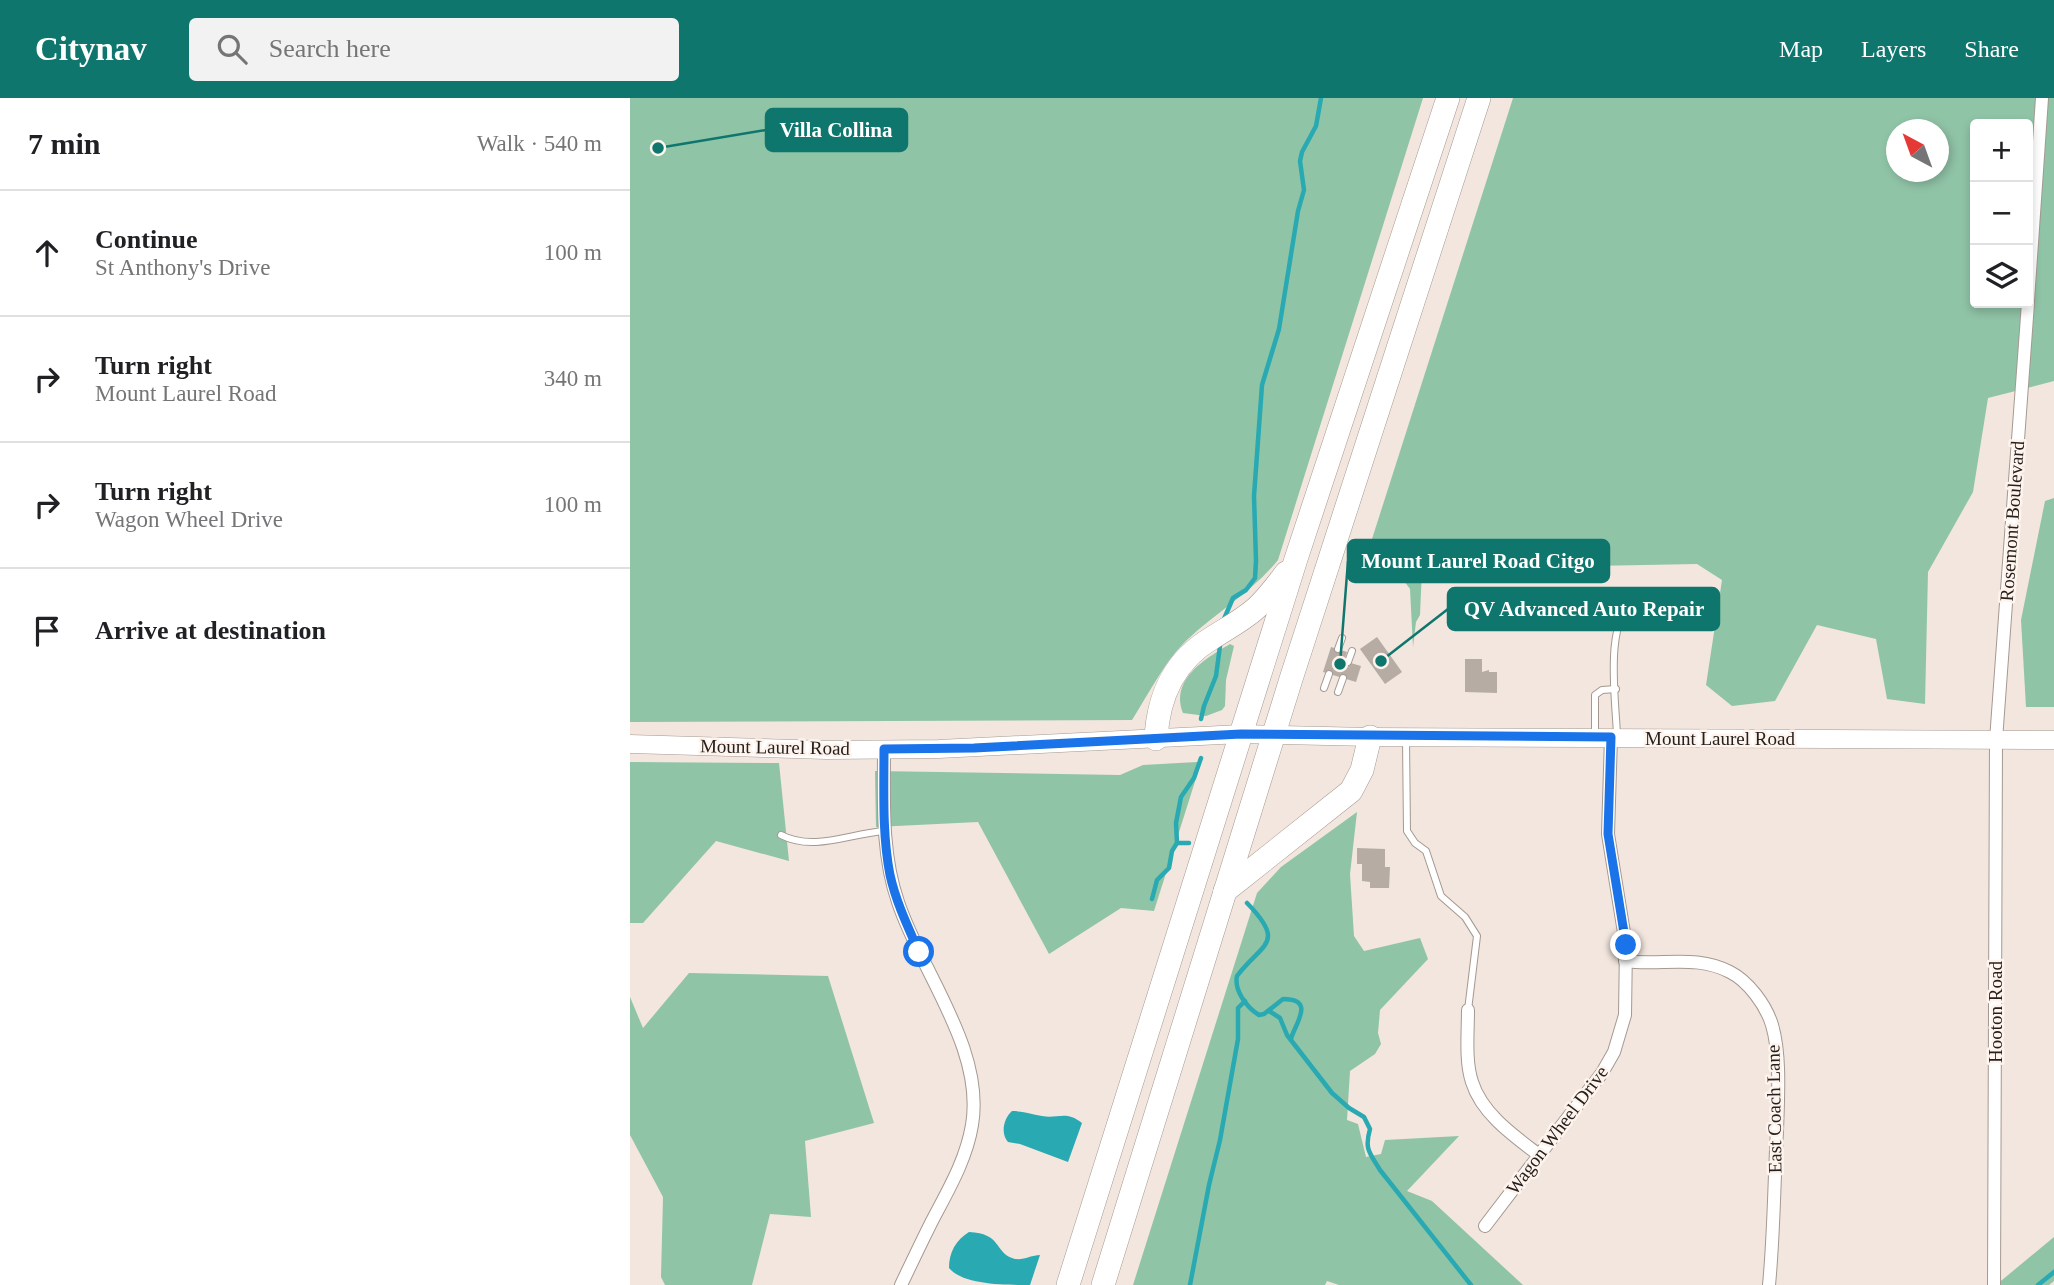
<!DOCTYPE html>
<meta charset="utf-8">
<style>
:root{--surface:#fff;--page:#f2f2f2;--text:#202124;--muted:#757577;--line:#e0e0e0;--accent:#0f766e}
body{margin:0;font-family:"Times New Roman",serif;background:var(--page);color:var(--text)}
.controls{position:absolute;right:21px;top:21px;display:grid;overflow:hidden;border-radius:7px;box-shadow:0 4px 10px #0003}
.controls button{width:63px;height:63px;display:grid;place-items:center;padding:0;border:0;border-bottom:2px solid var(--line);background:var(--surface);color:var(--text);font:35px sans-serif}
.compass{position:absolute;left:1256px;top:21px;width:63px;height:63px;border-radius:50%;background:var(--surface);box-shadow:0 4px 10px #0003;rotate:319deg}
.stop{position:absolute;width:21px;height:21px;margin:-16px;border:5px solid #1a73e8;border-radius:50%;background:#fff}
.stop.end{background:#1a73e8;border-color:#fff;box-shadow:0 2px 7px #0008}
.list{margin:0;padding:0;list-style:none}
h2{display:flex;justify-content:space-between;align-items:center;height:91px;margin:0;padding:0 28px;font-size:30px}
h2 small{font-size:23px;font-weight:400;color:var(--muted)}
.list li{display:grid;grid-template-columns:46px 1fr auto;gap:21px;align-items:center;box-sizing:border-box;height:126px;padding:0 28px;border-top:2px solid var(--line)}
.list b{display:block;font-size:26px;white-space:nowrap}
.list p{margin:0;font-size:23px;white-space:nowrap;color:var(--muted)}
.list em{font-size:23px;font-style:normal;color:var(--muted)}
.icon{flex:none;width:38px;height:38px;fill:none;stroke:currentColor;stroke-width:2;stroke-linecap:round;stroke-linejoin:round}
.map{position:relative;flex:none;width:1424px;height:1187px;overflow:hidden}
header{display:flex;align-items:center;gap:42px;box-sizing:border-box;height:98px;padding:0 35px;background:var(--accent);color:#fff}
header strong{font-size:33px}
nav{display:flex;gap:38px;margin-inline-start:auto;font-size:24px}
.search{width:490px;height:63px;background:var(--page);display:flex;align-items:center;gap:18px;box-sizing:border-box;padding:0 24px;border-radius:7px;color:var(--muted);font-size:26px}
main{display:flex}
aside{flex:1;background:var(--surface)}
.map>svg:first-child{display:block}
.green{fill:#90c4a7;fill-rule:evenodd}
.water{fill:#29a9b2}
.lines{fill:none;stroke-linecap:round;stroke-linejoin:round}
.stream{stroke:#29a9b2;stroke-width:4.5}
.building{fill:#b7aca4}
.lane-casing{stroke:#a49991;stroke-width:8}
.street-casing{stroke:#a49991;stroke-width:14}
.secondary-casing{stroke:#a49991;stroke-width:19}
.highway-casing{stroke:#a49991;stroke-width:24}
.lane{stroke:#fff;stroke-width:6}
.street{stroke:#fff;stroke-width:12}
.secondary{stroke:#fff;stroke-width:18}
.highway{stroke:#fff;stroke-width:23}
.route{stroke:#1a73e8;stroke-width:9}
.labels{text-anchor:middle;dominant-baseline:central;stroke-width:5;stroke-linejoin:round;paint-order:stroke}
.street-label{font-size:19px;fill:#25201d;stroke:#fef4ed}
.leader{fill:none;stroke:#0f766e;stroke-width:2.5}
.callout-dot{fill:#0f766e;stroke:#fef4ed;stroke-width:2.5}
.callout{fill:#0f766e;stroke:#0f766e;stroke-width:2.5}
.callout-label{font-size:21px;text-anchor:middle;font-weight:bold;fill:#fff}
</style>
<header>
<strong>Citynav</strong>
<div class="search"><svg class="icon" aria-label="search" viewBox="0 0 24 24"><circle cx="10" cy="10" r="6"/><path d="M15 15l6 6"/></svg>Search here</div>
<nav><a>Map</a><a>Layers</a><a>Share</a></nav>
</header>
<main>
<aside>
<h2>7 min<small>Walk · 540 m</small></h2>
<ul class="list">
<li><svg class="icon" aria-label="ahead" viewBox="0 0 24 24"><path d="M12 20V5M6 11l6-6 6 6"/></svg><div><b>Continue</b><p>St Anthony's Drive</p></div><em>100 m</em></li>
<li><svg class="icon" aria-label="right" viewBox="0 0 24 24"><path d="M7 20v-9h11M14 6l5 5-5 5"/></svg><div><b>Turn right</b><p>Mount Laurel Road</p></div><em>340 m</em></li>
<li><svg class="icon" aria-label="right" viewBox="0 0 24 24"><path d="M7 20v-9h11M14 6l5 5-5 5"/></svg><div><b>Turn right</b><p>Wagon Wheel Drive</p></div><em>100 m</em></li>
<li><svg class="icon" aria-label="arrive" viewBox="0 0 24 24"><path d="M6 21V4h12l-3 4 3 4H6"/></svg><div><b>Arrive at destination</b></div></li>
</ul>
</aside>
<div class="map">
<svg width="1424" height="1187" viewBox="0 0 1424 1187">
<rect width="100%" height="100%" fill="#f2e6de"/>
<g class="green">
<path d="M 0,0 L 793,0 L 648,462 C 623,493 587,514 558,541 C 536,561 518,597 502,622 L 0,624 Z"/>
<path d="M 883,0 L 1424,0 L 1424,283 L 1358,300 L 1343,394 L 1298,474 L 1295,606 L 1257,601 L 1246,541 L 1187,527 L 1145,603 L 1102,608 L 1076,587 L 1092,482 L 1067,466 L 792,471 L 790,517 L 786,524 L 783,549 L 780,491 L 769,476 L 734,466 ZM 1345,26 L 1398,26 L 1398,205 L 1345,205 ZM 1266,32 L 1308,32 L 1308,74 L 1266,74 Z"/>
<polygon points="1424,400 1424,609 1396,609 1391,522 1415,403"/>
<path d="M 600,546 L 604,548 L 596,582 L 595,608 L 592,612 L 576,618 L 553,615 C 540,581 575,561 600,546 Z"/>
<polygon points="0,664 149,665 159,763 86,743 13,825 0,825"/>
<polygon points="567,664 568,674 524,813 491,810 419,856 348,724 246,729 245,673 490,677 513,667"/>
<polygon points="727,714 720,776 724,838 734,853 790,840 798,861 750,912 748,935 751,946 745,956 720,973 717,1022 728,1026 736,1059 751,1056 755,1042 829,1038 777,1093 802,1103 893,1187 709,1187 697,1183 695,1187 503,1187 627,795 651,769"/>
<polygon points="59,875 198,878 244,1025 175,1043 181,1119 140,1116 122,1187 35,1187 31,1179 33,1099 0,1037 0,899 13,930"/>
<polygon points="1424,1139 1424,1183 1419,1187 1366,1187"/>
</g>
<g class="water">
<path d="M 382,1013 C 393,1013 401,1016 412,1018 C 428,1021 436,1012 452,1025 L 438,1064 L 390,1046 L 378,1044 C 370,1035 374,1020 382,1013 Z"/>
<path d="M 339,1134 C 371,1135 365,1154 382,1160 C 391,1164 401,1157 410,1157 L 400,1187 C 375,1187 333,1187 319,1170 C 319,1154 326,1142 339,1134 Z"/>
</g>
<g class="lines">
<g class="stream">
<polyline points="594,521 603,500 616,492 625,480 626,463 624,398 632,287 649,231 668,113 674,92 670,63 672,54 686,28 691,0"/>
<polyline points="571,621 574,608 586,578 590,548"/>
<polyline points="547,745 559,745"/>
<polyline points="522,801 527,782 539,770 542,753 547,745 546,725 551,699 564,680 571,660"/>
<path d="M 617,805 C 657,846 632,845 607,878 C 604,892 616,909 629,917 L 634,916 L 653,901 C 687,901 664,927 661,941"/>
<path d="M 639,913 L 650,920 L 657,937 L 702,995 L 719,1010 L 734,1019 L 740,1031 C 734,1052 740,1055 750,1072 L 841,1187"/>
<polyline points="560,1187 579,1087 590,1042 608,941 608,910 615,903"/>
<polyline points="1408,1187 1424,1174"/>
</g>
</g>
<g class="building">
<polygon points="747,539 772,574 755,586 730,551"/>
<polygon points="701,549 717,554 714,563 731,568 726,584 693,574"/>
<polygon points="835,561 852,561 852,574 859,572 859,574 867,574 867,595 835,594"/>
<polygon points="727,750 755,751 755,769 760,769 759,790 740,790 740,784 732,783 732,766 727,766"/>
</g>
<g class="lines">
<g class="lane-casing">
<g id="lane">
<polyline points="708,551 712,540"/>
<polyline points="718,564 722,553"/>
<polyline points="694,590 699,576"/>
<polyline points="708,594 713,580"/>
<path d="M 987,638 C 986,603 973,521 1006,500"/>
<polyline points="965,639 965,597 972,592 986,591"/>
<polyline points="776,641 777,733 785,745 796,753 811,798 835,819 847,838 838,912"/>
<path d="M 151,737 C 184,754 221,735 255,733"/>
</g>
</g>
<g class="street-casing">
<g id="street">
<polyline points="1398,202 1412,0"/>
<path d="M 254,651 C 254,702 251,755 268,804 C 291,874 355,951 342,1027 C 336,1063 317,1094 301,1125 C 291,1145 281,1166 271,1187"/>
<path d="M 995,863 C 1031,868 1066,856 1100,874 C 1118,883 1136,907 1142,927 C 1151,957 1148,1001 1147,1033 C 1144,1085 1144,1135 1139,1187"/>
<path d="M 838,912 C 838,935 835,963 842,984 C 852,1016 884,1038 909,1057"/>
<polyline points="855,1128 972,975 984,954 995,917 996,847 978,736 981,639"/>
<polyline points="1364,1187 1366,642 1398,205"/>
</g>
</g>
<g class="secondary-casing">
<polyline id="secondary" points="0,646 197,652 309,651 611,636 740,639 1424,642"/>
</g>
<g class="highway-casing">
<g id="highway">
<path d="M 526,641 C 528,598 545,562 582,540 C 596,531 611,523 624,512 C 636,502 646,488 656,475"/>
<polyline points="595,793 721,693 732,672 740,639"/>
<polyline points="438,1187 666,461 818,0"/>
<polyline points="473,1187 661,581 849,0"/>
</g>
</g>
<use href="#lane" class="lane"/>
<use href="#street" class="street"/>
<use href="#secondary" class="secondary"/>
<use href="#highway" class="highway"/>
</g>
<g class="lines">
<path class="route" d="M 289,854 C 278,829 266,804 260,777 C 252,736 254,693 254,651 L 344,650 L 611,636 L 981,639 L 978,736 L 996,847"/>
</g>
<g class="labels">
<g class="street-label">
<text transform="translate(1382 423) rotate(-86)">Rosemont Boulevard</text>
<text x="1090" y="640">Mount Laurel Road</text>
<text transform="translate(145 649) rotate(1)">Mount Laurel Road</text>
<text transform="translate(1365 914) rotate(-90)">Hooton Road</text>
<text transform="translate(1144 1011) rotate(-91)">East Coach Lane</text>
<text transform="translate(927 1032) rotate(-53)">Wagon Wheel Drive</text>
</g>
</g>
<path class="leader" d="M28 50L136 32M710 566L718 463M751 563L818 511"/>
<g class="callout-dot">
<circle cx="28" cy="50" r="7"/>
<circle cx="710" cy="566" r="7"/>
<circle cx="751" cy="563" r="7"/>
</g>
<g class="callout">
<rect x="136" y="11" width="141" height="42" rx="7"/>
<rect x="718" y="442" width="261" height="42" rx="7"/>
<rect x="818" y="490" width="271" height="42" rx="7"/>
</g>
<g class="callout-label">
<text x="206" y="39">Villa Collina</text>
<text x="848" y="470">Mount Laurel Road Citgo</text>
<text x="954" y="518">QV Advanced Auto Repair</text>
</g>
</svg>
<div class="controls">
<button>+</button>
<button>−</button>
<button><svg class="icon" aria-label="layers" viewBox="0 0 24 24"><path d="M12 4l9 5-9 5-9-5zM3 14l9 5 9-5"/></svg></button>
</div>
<svg class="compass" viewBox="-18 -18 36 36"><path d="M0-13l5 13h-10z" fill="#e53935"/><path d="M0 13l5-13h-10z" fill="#757577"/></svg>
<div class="stop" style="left:289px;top:854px"></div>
<div class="stop end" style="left:996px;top:847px"></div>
</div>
</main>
